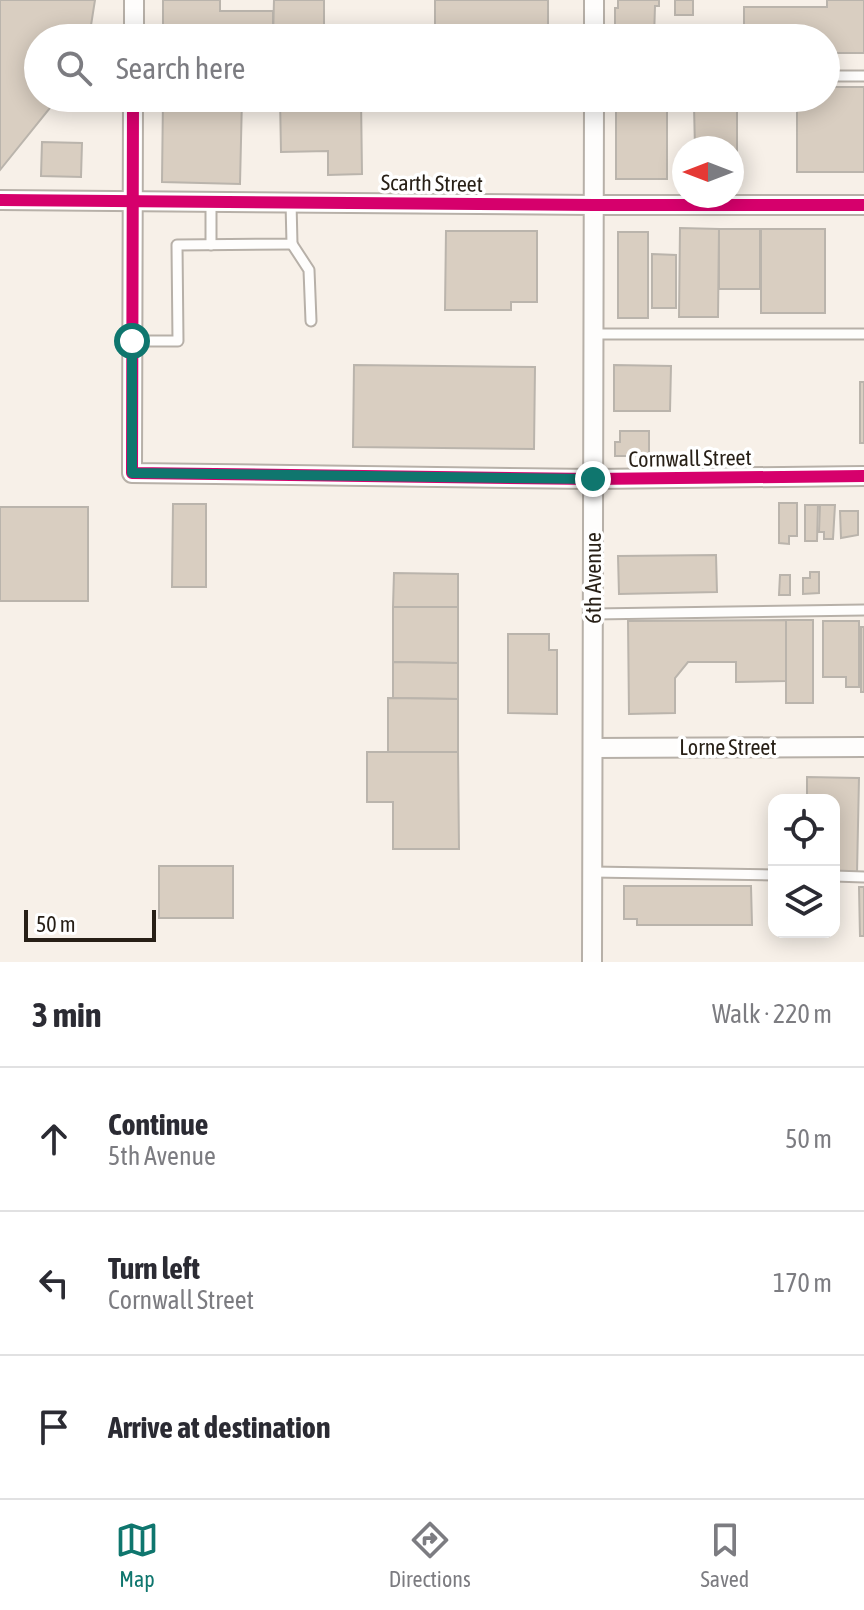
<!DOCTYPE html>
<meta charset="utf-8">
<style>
:root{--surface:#fff;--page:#f2f2f3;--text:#2b2b33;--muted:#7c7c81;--line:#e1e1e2;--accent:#0f766e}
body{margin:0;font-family:"Asap Condensed",sans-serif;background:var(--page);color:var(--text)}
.controls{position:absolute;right:24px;bottom:24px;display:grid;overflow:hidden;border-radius:16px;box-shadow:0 4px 20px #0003}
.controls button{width:72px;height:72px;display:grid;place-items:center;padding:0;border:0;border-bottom:2px solid var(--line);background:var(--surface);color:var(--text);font:40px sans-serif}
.compass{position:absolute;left:672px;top:136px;width:72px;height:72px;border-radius:50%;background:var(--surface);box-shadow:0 4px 20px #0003;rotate:270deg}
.scale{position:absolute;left:24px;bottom:20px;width:132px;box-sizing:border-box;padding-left:8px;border:4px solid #271f16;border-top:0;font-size:22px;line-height:28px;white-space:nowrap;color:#271f16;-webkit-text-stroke:6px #fff;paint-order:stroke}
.stop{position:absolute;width:24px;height:24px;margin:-18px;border:6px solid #0f766e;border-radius:50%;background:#fff}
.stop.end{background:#0f766e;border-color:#fff;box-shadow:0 2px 8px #0008}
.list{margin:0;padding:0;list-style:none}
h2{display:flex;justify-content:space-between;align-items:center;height:104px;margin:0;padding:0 32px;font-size:34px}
h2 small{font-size:26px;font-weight:400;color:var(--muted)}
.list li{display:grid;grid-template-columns:52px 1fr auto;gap:24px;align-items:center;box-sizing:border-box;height:144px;padding:0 32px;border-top:2px solid var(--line)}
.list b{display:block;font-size:30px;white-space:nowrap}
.list p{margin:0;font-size:26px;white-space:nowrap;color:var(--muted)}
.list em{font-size:26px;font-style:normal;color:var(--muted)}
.icon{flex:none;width:44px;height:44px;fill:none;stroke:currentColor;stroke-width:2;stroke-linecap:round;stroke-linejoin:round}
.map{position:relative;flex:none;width:864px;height:962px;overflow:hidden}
.search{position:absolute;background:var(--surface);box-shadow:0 4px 20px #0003;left:24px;right:24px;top:24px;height:88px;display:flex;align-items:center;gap:20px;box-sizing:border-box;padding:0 28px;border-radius:44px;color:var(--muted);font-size:30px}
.sheet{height:536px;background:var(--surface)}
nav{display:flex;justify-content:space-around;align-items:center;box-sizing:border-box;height:112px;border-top:2px solid var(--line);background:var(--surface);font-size:22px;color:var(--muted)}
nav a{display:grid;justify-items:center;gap:4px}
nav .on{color:var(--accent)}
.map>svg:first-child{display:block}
.building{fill:#d9cec1;stroke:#bab4ac;stroke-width:2}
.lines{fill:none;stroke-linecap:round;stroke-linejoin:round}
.lane-casing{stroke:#b7b0a8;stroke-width:13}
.street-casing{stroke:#b7b0a8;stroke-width:22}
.lane{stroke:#fefdfc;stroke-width:9}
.street{stroke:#fefdfc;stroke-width:18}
.cycleway-casing{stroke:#fff;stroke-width:17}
.cycleway{stroke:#d6006c;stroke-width:12}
.route{stroke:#0f766e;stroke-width:10}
.labels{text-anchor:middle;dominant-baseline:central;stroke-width:7;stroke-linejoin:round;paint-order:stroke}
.street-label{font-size:22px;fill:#271f16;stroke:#fff}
</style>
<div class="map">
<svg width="864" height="962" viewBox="0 0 864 962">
<rect width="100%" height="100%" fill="#f7f0e8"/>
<g class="building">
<polygon points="0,0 95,0 89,38 38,38 38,98 58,98 0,170"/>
<polygon points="163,0 220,0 220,11 273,11 273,38 163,38"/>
<polygon points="274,0 324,0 324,38 273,38"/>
<rect x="435" y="0" width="113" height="38"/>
<polygon points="618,0 659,0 659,6 655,6 654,38 615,38 615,8 618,8"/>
<rect x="675" y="0" width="18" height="15"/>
<polygon points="827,0 864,0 864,53 826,53 826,38 744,38 744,7 827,7"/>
<polygon points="716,30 737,30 737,38 715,38"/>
<polygon points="826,87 864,87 864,172 797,172 797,98 826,98"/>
<polygon points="163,98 242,98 240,184 162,182"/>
<polygon points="280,98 361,98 362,174 328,175 328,151 281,152"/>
<polygon points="616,98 737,98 737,176 732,176 732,148 695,148 694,106 667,105 667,179 616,179"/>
<polygon points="42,142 82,143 81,177 41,176"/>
<polygon points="680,228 719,229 718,317 679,317"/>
<rect x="719" y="229" width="41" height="60"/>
<rect x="761" y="229" width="64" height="84"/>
<polygon points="446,231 537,231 537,302 511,302 511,310 445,310"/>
<rect x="618" y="232" width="30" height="86"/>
<polygon points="652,254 676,255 676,308 652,308"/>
<polygon points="354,365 535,367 534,449 353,447"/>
<polygon points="614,365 671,366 670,411 614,411"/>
<rect x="860" y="382" width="4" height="61"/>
<polygon points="620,431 649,431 649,456 615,456 615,442 620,442"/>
<polygon points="779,503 797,503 797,536 789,536 789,544 779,543"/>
<polygon points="173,504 206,504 206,587 172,587"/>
<polygon points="805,505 818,505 817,541 805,541"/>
<polygon points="820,505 835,505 833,539 824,539 824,532 819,532"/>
<rect x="0" y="507" width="88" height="94"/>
<polygon points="840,511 858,511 858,535 841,538"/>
<polygon points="716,555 717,592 619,594 618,556"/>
<polygon points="810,572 819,572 819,593 803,594 803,578 810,578"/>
<polygon points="394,573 458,574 458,607 393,607"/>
<polygon points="780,575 790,575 790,595 779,595"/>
<polygon points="393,607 458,607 458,663 393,662"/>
<rect x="786" y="620" width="27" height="83"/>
<polygon points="786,620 786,681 736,682 736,662 688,662 675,678 675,713 629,714 628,621"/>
<polygon points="823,621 859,621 859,687 846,687 846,677 823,677"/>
<rect x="861" y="627" width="3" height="65"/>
<polygon points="508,634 549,634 549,650 557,650 557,714 508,713"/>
<polygon points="393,662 458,663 458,699 393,698"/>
<polygon points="388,698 458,699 458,752 388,752"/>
<polygon points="367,752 458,752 459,849 393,849 393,802 367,802"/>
<polygon points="807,777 859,778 857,873 834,873 834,800 807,800"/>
<rect x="159" y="866" width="74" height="52"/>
<polygon points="624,886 751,886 752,925 637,925 637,919 624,919"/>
<polygon points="859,887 864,887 864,936 860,936"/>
</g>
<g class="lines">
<g class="lane-casing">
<g id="lane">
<polyline points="826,76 864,76"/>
<polyline points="211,201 211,245"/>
<polyline points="292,244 309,270 311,321"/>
<polyline points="594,334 864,334"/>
<polyline points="132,341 178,341 177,245 292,244 291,202"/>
<polyline points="593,614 864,610"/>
<polyline points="592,872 774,875"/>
<polyline points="834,876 864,877"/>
</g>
</g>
<g class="street-casing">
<g id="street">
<polyline points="134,38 134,0"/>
<polyline points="594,38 594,0"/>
<polyline points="133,98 132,473 593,479 864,476"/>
<polyline points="0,200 594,205 864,205"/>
<polyline points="593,748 864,747"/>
<polyline points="592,962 594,98"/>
</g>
</g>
<use href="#lane" class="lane"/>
<use href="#street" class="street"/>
<g class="cycleway-casing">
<g id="cycleway">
<polyline points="133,98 132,473 593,479 864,476"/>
<polyline points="0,200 594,205 864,205"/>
</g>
</g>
<use href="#cycleway" class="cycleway"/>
</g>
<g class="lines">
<polyline class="route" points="132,341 132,473 593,479"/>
</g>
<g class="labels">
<g class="street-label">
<text transform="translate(432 183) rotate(1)">Scarth Street</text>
<text transform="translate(690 458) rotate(-1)">Cornwall Street</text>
<text transform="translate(593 578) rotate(-90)">6th Avenue</text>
<text x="728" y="747">Lorne Street</text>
</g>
</g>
</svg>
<div class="controls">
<button><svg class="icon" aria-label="locate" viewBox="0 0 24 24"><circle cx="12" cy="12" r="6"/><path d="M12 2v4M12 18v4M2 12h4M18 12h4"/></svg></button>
<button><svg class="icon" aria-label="layers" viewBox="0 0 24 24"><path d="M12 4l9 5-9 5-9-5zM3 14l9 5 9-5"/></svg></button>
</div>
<svg class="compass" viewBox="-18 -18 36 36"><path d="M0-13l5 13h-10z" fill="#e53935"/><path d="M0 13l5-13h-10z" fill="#7c7c81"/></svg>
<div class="scale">50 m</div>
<div class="stop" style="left:132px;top:341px"></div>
<div class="stop end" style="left:593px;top:479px"></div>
<div class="search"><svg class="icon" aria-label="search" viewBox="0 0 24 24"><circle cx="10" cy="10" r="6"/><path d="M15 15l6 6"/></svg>Search here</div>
</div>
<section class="sheet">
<h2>3 min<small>Walk · 220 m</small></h2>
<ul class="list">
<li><svg class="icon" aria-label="ahead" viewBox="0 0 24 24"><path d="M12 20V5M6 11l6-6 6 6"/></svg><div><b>Continue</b><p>5th Avenue</p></div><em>50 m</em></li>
<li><svg class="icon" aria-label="left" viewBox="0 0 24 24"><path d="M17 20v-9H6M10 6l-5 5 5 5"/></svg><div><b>Turn left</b><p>Cornwall Street</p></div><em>170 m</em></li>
<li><svg class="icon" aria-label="arrive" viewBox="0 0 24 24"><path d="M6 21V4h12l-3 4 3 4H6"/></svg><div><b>Arrive at destination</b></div></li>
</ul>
</section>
<nav>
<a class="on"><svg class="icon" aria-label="map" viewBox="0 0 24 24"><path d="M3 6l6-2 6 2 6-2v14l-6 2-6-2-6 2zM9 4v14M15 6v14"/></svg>Map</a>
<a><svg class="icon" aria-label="directions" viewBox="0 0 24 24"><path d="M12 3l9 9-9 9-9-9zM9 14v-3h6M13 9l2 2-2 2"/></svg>Directions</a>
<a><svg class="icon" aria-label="saved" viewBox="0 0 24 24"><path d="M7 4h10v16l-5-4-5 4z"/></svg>Saved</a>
</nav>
